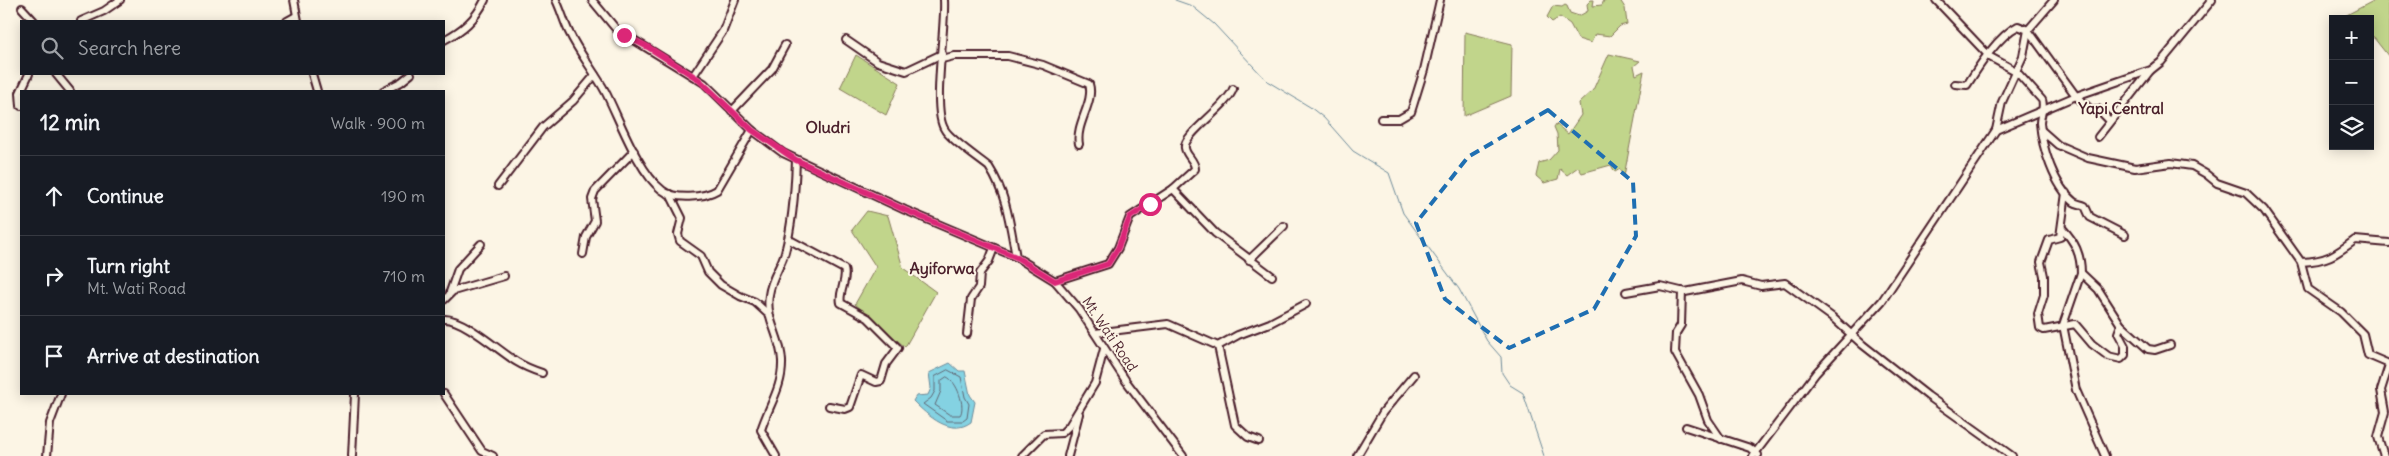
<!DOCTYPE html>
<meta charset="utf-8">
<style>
:root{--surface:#171b24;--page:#242831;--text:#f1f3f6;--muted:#9ea1a6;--line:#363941}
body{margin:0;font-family:Delius,sans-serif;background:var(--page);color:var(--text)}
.controls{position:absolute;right:15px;top:15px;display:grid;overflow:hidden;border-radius:0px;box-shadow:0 2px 12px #0003}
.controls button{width:45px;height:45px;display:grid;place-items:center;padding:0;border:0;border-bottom:1px solid var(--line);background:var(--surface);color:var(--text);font:25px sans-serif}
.stop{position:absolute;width:15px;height:15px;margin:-11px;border:4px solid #db2777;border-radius:50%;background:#fff}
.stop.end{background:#db2777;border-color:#fff;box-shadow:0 1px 5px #0008}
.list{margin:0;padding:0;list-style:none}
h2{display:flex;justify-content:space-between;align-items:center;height:65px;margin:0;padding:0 20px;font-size:21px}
h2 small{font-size:16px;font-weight:400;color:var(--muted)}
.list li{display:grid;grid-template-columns:32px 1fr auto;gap:15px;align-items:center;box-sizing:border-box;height:80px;padding:0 20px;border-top:1px solid var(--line)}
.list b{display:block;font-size:19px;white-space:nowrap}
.list p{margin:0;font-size:16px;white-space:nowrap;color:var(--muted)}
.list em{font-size:16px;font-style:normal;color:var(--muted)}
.icon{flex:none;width:28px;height:28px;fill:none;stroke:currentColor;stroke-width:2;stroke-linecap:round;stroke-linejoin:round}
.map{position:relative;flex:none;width:2389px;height:456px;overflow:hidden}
.search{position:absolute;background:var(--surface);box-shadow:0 2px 12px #0003;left:20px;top:20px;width:425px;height:55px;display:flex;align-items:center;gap:12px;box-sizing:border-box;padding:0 18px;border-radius:0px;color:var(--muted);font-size:19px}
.panel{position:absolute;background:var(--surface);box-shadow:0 2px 12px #0003;left:20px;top:90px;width:425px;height:305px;border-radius:0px}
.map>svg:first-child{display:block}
.green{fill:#c1d58b;stroke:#867a5b}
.water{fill:#84d2e2;stroke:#6d8a99}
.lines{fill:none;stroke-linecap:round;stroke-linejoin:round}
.shore{stroke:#616774;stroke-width:1}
.stream{stroke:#6d8a99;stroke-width:1}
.minor-casing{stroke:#4a1f2b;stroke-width:10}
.minor{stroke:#fcf5e5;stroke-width:6}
.route{stroke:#db2777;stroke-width:6}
.marked{fill:none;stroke:#1f6fb2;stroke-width:4;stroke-dasharray:10 6;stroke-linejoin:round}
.labels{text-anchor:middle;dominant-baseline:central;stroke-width:4;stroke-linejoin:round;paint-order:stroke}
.street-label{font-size:14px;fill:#4a1f2b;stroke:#fcf5e5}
.quarter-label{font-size:16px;font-weight:bold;fill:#4a1f2b;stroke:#fcf5e5}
</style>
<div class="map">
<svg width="2389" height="456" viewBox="0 0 2389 456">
<rect width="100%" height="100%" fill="#fcf5e5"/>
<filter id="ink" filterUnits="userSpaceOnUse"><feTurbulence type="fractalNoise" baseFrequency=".02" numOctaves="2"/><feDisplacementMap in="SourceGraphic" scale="10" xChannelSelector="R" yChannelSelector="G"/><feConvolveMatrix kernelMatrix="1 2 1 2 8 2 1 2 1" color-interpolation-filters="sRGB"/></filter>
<g filter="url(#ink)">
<g class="green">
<polygon points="1591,0 1594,0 1593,6 1602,5 1604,0 1620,0 1625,8 1627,24 1620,26 1610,36 1595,34 1591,43 1578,39 1570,24 1560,17 1552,22 1547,17 1553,6 1562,7 1565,5 1567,6 1570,13 1579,16 1588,11 1587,4"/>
<polygon points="2375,0 2389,0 2389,57 2374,38 2370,37 2370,19 2339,19"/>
<polygon points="1465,32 1512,44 1511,96 1464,116"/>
<polygon points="1609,54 1640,61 1634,66 1636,75 1644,71 1624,176 1620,169 1615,172 1611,165 1582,173 1578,167 1567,175 1560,169 1558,179 1544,183 1536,176 1539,163 1549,160 1558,150 1557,134 1554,127 1556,124 1568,134 1581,115 1579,103 1593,90"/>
<polygon points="856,55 900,83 886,115 840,88"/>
<polygon points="867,211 888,216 903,268 936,292 905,347 855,304 876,267 852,230"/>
</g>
<path class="water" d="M 950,363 L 959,371 L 965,371 L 970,395 L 975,402 L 971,422 C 951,437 928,416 913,401 L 916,396 L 928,395 L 931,388 L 929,373 Z"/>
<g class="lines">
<g class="shore">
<polygon points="948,370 961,377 965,397 969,404 967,418 963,421 947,421 923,404 931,398 935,391 935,377"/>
<path d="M 947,377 C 957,381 966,407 960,415 L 950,415 L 935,405 L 941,391 L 941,381 Z"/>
</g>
<polyline class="stream" points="1175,0 1192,6 1214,24 1267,81 1310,107 1324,118 1353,151 1389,173 1403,213 1459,289 1487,341 1501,357 1502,373 1510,385 1523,393 1544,456"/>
<g class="minor-casing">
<g id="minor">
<polyline points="294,0 298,21"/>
<path d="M 556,0 C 561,10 564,22 569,32 C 579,53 594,71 605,91 C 619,118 638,172 662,190 C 674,200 704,198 717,190 L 752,130"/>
<polyline points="592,0 616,29 704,83 752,130 783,153 905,210 1016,257 1055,281 1079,309 1126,381 1183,456"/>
<path d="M 944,0 C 946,29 931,110 945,130 C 950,139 979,159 989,167 C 1007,195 1010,225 1016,257"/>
<path d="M 1936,0 L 1990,57 L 2016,71 L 2042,100 C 2045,107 2040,115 2040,123 C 2042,147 2054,186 2074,202 C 2077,204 2081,204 2085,206 L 2090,217 L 2125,235"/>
<polyline points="2054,0 2028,30 2076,96 2091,110 2098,109 2110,121"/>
<polyline points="22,8 34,21"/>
<polyline points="81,21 104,11 120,0"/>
<polyline points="287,21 296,16"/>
<path d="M 444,40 C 463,30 475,20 485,0"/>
<polyline points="846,40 878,62 906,71 942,54"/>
<path d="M 942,59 L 954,56 L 1008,56 L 1043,65 L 1089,84 C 1095,102 1075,124 1079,144"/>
<polyline points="56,74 70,91"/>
<polyline points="312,74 317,91"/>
<polyline points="693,76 723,31 735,0"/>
<path d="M 1955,84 L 1967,85 C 1979,66 1998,36 2018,26 L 2028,30 L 2023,56 L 2002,102 L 1996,130"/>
<polyline points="383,91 401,82 411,74"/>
<polyline points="21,106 20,93 29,74"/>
<polyline points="732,111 772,69 785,45"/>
<polyline points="1381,119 1399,119 1411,112 1424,70 1440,0"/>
<polyline points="2041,130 2058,145 2088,158 2135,168 2171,163 2192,166 2206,174 2217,183 2246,193 2264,210 2301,262 2308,289 2341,312 2363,334 2368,355 2389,364"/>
<polyline points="2098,137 2150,71"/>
<polyline points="498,186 543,127 573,101 595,75"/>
<polyline points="1173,189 1215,233 1272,276"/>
<polyline points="2066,193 2060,237 2049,240 2041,262 2044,276 2044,295 2038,314 2040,328 2044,330 2075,324 2092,344 2108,356 2121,359 2125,355 2125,346 2118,333 2121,325"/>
<polyline points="670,194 682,218 678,234 680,241 701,256 708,272 721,285 740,296 755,302 767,313"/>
<path d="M 2062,228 C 2075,242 2081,254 2081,273 L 2063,325 L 2076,390 L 2105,456"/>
<path d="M 788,239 L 844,269 C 848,280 838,292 841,303 L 868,318 L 898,348 L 886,364 L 881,381 L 876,382 L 861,375 L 850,407 L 845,409 L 829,406"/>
<polyline points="583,254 586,237 595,221 592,199 595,191 634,151"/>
<polyline points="1249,260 1284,226"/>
<path d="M 2301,262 C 2327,261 2335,255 2355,240 L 2389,243"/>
<polyline points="2081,273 2098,289 2121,325 2148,349 2155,350 2170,345"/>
<path d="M 1055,281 L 1108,264 L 1118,248 L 1130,217 L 1173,189 L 1195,169 C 1195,160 1186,156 1185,148 C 1182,135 1227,107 1233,89"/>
<polyline points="1682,291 1681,325 1676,333 1675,352 1699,395 1708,420 1721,439"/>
<polyline points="450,292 458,269 481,244"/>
<polyline points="1626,292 1660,286 1685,292 1742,281 1761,286 1785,283 1832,317 1863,345 1928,396 2012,456"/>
<polyline points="444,300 453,291 504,276"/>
<path d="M 444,319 C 463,318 499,351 517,362 C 525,367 533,370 542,373"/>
<polyline points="1095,333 1168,324 1218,346 1238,335 1270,323 1306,304"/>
<polyline points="967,334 971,299 979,287 980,273 989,261 994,248"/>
<polyline points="1218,346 1235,425 1248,437 1259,441"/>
<polyline points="444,394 482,451 493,456"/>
<polyline points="1686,427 1750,448 1758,455"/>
<polyline points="47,456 50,423 61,394"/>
<polyline points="352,456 355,394"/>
<path d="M 776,456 L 761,430 C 768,407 783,387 782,361 C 781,336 765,320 769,295 C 771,278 781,267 785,252 C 793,222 795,191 796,160"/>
<polyline points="1022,456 1044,434 1062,433 1069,426 1095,383 1104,349"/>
<polyline points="1068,456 1079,414"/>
<polyline points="1357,456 1383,412 1414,375"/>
<polyline points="1753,456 1816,373 1882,301 1996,130 2076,96 2151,70 2161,62 2212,0"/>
<polyline points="2384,456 2378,437 2385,412 2381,390 2389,365"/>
</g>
</g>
<use href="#minor" class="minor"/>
</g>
</g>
<g class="lines" filter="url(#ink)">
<polyline class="route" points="624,35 648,47 698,79 752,130 796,160 905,210 1016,257 1055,281 1108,264 1118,248 1130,217 1150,204"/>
</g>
<path class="marked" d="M 1548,110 L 1633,182 L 1636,236 L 1594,309 L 1509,348 L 1445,299 L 1416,223 L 1468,157 Z"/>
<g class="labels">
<g class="street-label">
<text transform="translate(1110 334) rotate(56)">Mt. Wati Road</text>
</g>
<g class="quarter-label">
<text x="2121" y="108">Yapi Central</text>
<text x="828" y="127">Oludri</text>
<text x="942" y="268">Ayiforwa</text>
</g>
</g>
</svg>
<div class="controls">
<button>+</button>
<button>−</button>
<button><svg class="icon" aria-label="layers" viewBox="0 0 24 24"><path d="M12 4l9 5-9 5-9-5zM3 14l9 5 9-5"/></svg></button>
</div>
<div class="stop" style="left:1150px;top:204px"></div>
<div class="stop end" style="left:624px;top:35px"></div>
<div class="search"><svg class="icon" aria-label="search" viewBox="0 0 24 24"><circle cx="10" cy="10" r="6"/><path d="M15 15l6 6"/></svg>Search here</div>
<section class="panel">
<h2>12 min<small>Walk · 900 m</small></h2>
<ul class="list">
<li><svg class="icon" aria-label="ahead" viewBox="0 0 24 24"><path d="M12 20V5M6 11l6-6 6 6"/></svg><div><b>Continue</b></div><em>190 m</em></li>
<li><svg class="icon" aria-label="right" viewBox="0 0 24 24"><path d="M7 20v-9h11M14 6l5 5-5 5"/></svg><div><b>Turn right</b><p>Mt. Wati Road</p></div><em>710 m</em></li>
<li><svg class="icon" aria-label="arrive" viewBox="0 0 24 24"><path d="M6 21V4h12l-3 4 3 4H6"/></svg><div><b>Arrive at destination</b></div></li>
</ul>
</section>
</div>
